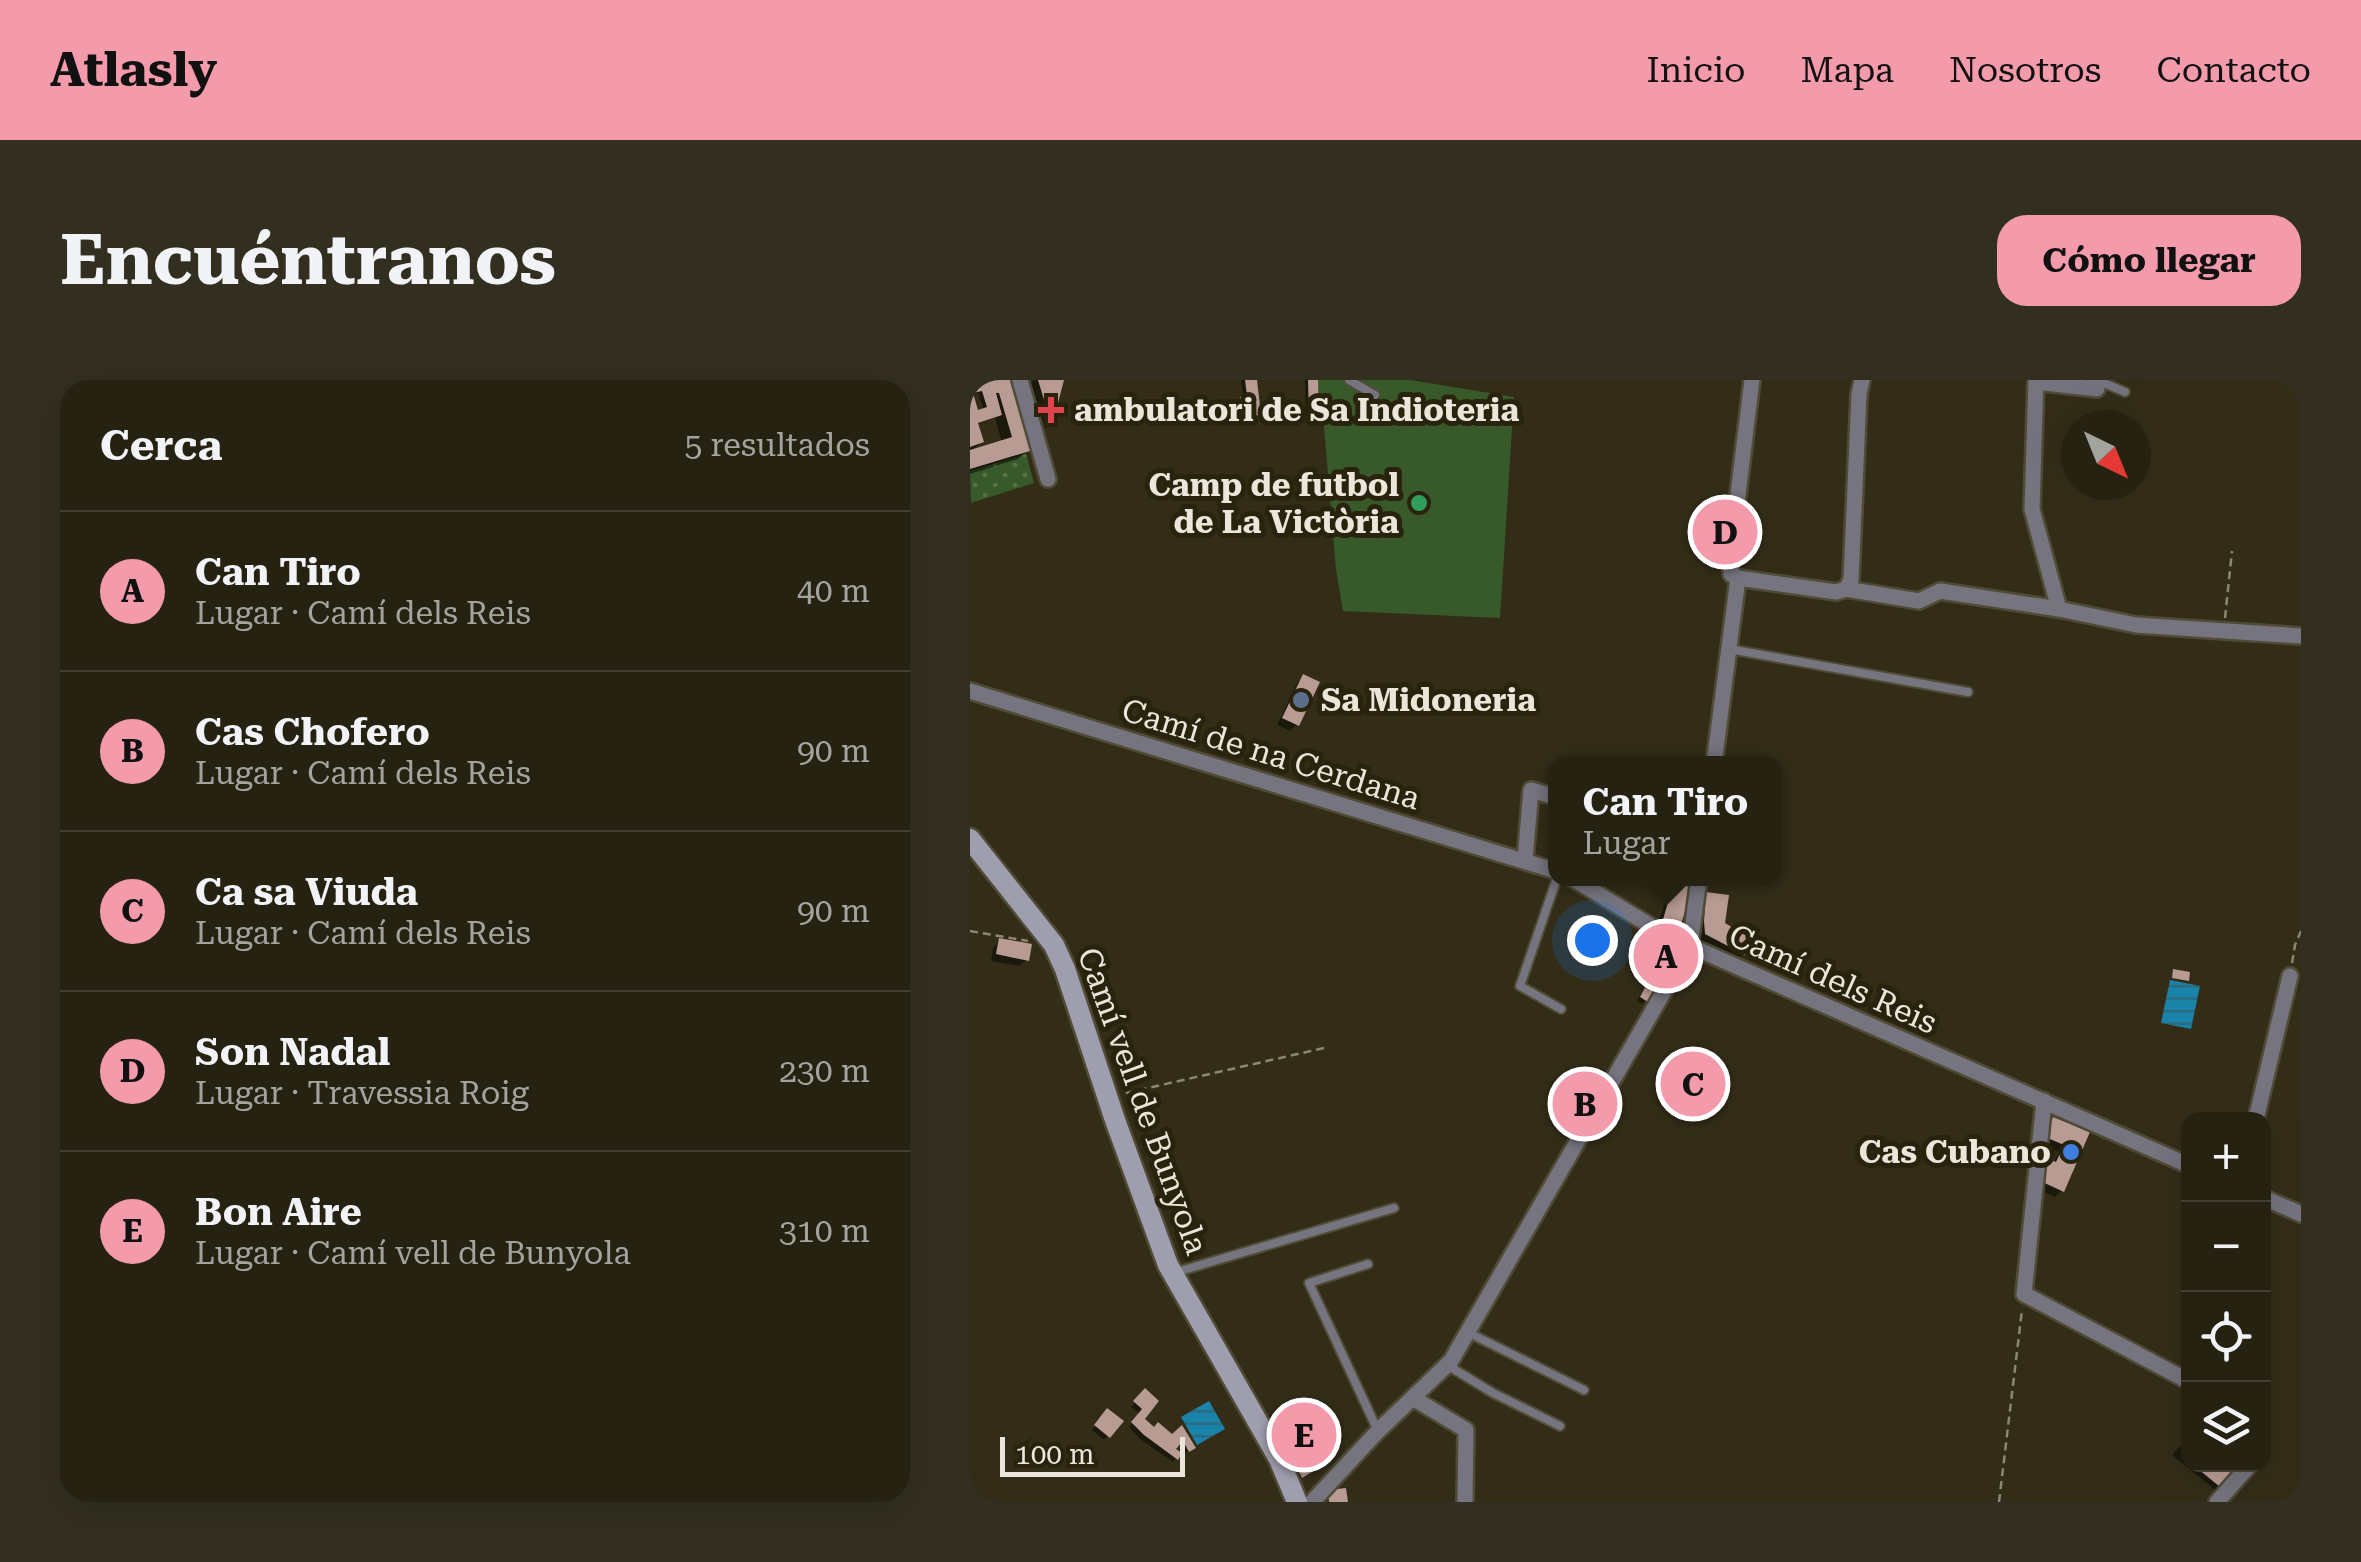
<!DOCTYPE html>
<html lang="es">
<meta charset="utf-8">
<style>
:root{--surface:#262212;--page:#322f20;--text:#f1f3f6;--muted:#a4a49f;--line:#423f32;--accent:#f39aab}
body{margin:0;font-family:"Roboto Serif",serif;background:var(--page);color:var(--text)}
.controls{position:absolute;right:30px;bottom:30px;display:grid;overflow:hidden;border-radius:20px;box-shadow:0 10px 40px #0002}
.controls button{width:90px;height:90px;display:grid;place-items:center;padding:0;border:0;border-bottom:2px solid var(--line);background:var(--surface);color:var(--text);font:50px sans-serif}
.compass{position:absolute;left:1091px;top:30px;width:90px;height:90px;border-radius:50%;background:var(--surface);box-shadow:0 10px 40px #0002;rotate:137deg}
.scale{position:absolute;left:30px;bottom:25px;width:185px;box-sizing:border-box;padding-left:10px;border:5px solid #eae6d9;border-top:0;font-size:28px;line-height:35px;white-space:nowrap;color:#eae6d9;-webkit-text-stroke:8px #29230e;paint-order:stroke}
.you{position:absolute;left:622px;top:560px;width:35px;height:35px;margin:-25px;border:8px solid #fff;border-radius:50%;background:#1a73e8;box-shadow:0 0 0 15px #1a73e833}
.badge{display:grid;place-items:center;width:65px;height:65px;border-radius:50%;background:var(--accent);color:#111;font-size:32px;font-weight:700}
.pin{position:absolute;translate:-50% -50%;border:5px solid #fff;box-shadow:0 2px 10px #0006}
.popup{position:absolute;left:578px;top:376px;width:235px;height:130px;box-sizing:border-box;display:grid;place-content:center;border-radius:20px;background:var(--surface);filter:drop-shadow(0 2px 8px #0005);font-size:32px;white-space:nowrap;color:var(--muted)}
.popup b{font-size:38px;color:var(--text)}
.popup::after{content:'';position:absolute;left:50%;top:100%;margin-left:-20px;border:20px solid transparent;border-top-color:var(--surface)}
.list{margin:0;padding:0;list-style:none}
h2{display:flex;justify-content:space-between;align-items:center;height:130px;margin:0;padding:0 40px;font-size:42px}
h2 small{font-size:32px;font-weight:400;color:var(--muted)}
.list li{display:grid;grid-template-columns:65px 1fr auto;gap:30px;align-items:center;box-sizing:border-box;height:160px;padding:0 40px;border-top:2px solid var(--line)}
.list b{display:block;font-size:38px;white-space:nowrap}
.list p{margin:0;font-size:32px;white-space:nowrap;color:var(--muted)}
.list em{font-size:32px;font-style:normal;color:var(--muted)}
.icon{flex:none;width:55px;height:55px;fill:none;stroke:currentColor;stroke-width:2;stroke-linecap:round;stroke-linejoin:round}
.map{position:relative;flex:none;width:1331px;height:1122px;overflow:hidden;border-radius:30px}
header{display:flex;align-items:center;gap:60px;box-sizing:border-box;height:140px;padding:0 50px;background:var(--accent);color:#111}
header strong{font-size:48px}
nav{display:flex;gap:55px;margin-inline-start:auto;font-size:35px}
.intro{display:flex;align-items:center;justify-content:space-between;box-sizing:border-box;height:240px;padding:0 60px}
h1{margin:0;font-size:70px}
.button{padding:25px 45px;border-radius:30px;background:var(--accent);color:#111;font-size:35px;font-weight:700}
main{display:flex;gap:60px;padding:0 60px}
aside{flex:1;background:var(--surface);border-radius:30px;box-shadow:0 10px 40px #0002}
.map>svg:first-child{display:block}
.grass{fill:#385a2b}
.park{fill:url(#park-dots)}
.water{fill:url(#water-rules)}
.shadow{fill:#0007;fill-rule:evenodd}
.building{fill:#b89c94;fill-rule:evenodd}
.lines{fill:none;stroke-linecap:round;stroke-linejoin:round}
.lane-casing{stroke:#504b37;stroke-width:12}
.street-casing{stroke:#504b37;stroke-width:20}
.secondary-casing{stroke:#504b37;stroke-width:25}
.path{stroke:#8b8675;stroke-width:2.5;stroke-dasharray:8 5;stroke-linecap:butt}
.lane{stroke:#76757f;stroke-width:8}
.street{stroke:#76757f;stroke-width:15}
.secondary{stroke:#9f9eae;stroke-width:20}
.health-dot{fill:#e0444e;stroke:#29230e;stroke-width:4}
.leisure-dot{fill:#2e9e5b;stroke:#29230e;stroke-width:4}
.service-dot{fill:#5c6f8a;stroke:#29230e;stroke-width:4}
.shop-dot{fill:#3f7fe0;stroke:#29230e;stroke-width:4}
.labels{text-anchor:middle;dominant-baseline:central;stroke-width:10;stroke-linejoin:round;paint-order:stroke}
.poi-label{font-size:32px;font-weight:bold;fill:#eae6d9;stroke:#29230e;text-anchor:start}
.street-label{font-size:32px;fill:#eae6d9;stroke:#29230e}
</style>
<header>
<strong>Atlasly</strong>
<nav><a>Inicio</a><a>Mapa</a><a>Nosotros</a><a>Contacto</a></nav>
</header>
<div class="intro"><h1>Encuéntranos</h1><a class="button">Cómo llegar</a></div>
<main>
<aside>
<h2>Cerca<small>5 resultados</small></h2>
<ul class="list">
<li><span class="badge">A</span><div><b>Can Tiro</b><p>Lugar · Camí dels Reis</p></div><em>40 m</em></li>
<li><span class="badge">B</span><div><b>Cas Chofero</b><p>Lugar · Camí dels Reis</p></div><em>90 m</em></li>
<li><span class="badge">C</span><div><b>Ca sa Viuda</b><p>Lugar · Camí dels Reis</p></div><em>90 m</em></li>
<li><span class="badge">D</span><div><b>Son Nadal</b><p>Lugar · Travessia Roig</p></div><em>230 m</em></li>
<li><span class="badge">E</span><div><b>Bon Aire</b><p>Lugar · Camí vell de Bunyola</p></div><em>310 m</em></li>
</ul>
</aside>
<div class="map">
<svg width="1331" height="1122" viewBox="0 0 1331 1122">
<defs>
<pattern id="park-dots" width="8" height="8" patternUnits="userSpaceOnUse" patternTransform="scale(2.5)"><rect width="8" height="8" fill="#385a2b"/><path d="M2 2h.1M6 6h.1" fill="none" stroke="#557249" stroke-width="1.8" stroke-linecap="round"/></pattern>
<pattern id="water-rules" width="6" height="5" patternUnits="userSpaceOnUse" patternTransform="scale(2.5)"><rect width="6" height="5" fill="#1983aa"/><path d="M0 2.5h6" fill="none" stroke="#2b6a80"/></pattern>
</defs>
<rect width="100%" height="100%" fill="#332d18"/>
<polygon class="grass" points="348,0 440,0 544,17 530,238 373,231 366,190 353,34 349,36"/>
<polygon class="park" points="56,74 64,103 1,123 0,91"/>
<g class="water">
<polygon points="1200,600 1230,606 1221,649 1191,643"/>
<polygon points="239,1021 255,1049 227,1065 211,1037"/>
</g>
<g class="shadow">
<path d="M 15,0 L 42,0 L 58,69 L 48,79 L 0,94 L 0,4 ZM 8,13 L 14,31 L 7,33 L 1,15 ZM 25,38 L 32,63 L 1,72 L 11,62 L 6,44 Z"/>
<polygon points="63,0 92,0 80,44 75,49 61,2"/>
<polygon points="271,0 284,0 289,34 285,38 270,40 268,24 274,20"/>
<polygon points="335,0 345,0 347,35 343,39 336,39"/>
<polygon points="753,137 755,168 751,172 746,171 749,141"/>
<polygon points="333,297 327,344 320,351 307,345 327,303"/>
<polygon points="387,389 401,394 400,398 396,402 385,398 384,393"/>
<polygon points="704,505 707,550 700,557 686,552 698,512"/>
<polygon points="737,515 753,544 773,574 767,580 730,560 728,549 730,521"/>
<polygon points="30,561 57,579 50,586 21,581 23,568"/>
<polygon points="669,576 687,582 676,620 672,624 667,621 678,602 660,592"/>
<polygon points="721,684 722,727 718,731 687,719 696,704 709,709 717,688"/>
<polygon points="614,703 612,736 608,740 601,737 610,721 605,718"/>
<polygon points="1084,740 1117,754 1092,810 1085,817 1063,807 1083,784 1089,772 1070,763 1077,746"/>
<polygon points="175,1011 172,1039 183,1050 202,1057 211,1049 222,1068 214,1074 208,1063 202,1069 206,1078 203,1082 170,1059 159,1047 170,1034 161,1027"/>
<polygon points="138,1031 150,1041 134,1060 122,1050"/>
<polygon points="319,1046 334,1049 354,1049 324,1065 315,1050"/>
<polygon points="1211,1065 1218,1071 1218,1084 1229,1084 1238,1092 1265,1084 1249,1113 1202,1075"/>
<polygon points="323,1081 340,1093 328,1100 319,1085"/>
</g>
<g class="building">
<path d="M 5,0 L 44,0 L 64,64 L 60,71 L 0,89 L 0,70 L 42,57 L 29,13 L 26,13 L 32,35 L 8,43 L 14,62 L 0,67 L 0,2 ZM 12,11 L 17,27 L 8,30 L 3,13 Z"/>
<polygon points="68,0 94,0 82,46"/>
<polygon points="275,0 287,0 291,35 273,37 270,17 277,16"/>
<polygon points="338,0 348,0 349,36 339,36"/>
<polygon points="752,135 761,136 758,169 748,168"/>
<polygon points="333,294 350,302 329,346 312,338"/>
<polygon points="704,502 722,508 709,551 691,546"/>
<polygon points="736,512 759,515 755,543 783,560 775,575 735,554 734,541"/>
<polygon points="29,558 62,564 59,581 26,574"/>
<polygon points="698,561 707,565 678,622 670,617 680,598 662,588 669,573 688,580"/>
<polygon points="1203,589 1220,592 1219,601 1202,598"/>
<polygon points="721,681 740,688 724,729 689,715 695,701 710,707"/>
<polygon points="614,700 631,707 614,738 603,732 612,716 607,713"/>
<polygon points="1083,737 1120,752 1094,812 1068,800 1077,778 1086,782 1094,765 1075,757"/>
<polygon points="175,1008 189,1021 175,1039 184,1047 188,1042 202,1054 212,1045 226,1068 219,1072 213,1061 206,1069 212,1073 208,1080 174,1055 161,1042 172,1029 163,1021"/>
<polygon points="137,1028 154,1041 140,1058 124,1045"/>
<polygon points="355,1035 361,1046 328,1063 318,1044 330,1037 335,1046"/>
<polygon points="337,1071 347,1089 332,1098 322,1079"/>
<polygon points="1222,1084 1231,1084 1238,1089 1241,1084 1268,1084 1271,1088 1255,1111"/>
<polygon points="376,1108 378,1122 359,1122 358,1110"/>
</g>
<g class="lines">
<g class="lane-casing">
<g id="lane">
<polyline points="379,0 405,15"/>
<polyline points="1127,0 1155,12"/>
<polyline points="759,269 998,312"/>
<polyline points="587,498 550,606 591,629"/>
<polyline points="398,884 339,903 408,1051"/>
<polyline points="203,893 424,828"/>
<polyline points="497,952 614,1010"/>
<polyline points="477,985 523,1013 590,1046"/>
</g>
</g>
<g class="street-casing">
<g id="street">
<polyline points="50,0 78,99"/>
<polyline points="1066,0 1062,129 1089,229"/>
<polyline points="1066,2 1127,9 1126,0"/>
<polyline points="768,198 761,194 760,180 782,0"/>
<polyline points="876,209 949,221 970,211 1089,229 1166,245 1331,256"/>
<polyline points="0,311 586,491"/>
<polyline points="744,384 768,198 866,212 876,209 881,200 889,14 892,0"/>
<polyline points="555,480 561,410 586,417"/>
<polyline points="602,498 689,551 720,566 1218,785"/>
<polyline points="1074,721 1054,914 1218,1001"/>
<polyline points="1286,739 1320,596"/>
<polyline points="1294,818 1331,834"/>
<polyline points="443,1018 496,1050 495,1122"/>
<polyline points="342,1122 408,1051 481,981 720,566 729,498"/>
<polyline points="1247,1122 1277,1088 1274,1084"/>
</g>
</g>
<g class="secondary-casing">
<polyline id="secondary" points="0,459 84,565 95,589 145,740 198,885 309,1079 327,1122"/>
</g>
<g class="path">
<polyline points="1255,238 1262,171"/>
<polyline points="0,551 58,561"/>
<polyline points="1322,583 1325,565 1331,551"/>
<polyline points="156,713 354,668"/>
<polyline points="1029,1122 1052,930"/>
</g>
<use href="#lane" class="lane"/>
<use href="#street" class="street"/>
<use href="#secondary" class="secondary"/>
</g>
<path class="health-dot" d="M76 15h10v10h10v10h-10v10h-10v-10h-10v-10h10z"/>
<circle class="leisure-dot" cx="449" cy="123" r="10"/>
<circle class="service-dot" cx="331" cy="320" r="10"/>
<circle class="shop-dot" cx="1101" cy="772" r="10"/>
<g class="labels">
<g class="poi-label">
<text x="104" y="30">ambulatori de Sa Indioteria</text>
<text x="429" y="105" text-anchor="end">Camp de futbol<tspan x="429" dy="37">de La Victòria</tspan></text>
<text x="351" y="320">Sa Midoneria</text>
<text x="1081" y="772" text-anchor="end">Cas Cubano</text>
</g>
<g class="street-label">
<text transform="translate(301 374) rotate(17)">Camí de na Cerdana</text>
<text transform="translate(863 599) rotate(24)">Camí dels Reis</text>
<text transform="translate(173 721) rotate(70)">Camí vell de Bunyola</text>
</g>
</g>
</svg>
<div class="controls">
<button>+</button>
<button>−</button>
<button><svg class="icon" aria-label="locate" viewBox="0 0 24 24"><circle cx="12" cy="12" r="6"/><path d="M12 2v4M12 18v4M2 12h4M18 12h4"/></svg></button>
<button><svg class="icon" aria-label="layers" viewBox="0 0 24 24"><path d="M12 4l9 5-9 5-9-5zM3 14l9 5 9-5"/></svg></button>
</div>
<svg class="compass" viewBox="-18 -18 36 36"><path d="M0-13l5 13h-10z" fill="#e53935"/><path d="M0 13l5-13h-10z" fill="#a4a49f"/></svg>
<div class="scale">100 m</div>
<div class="you"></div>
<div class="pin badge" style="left:696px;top:576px">A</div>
<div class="popup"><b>Can Tiro</b>Lugar</div>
<div class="pin badge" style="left:615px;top:724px">B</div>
<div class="pin badge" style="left:723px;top:704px">C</div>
<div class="pin badge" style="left:755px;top:152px">D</div>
<div class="pin badge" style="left:334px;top:1055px">E</div>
</div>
</main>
